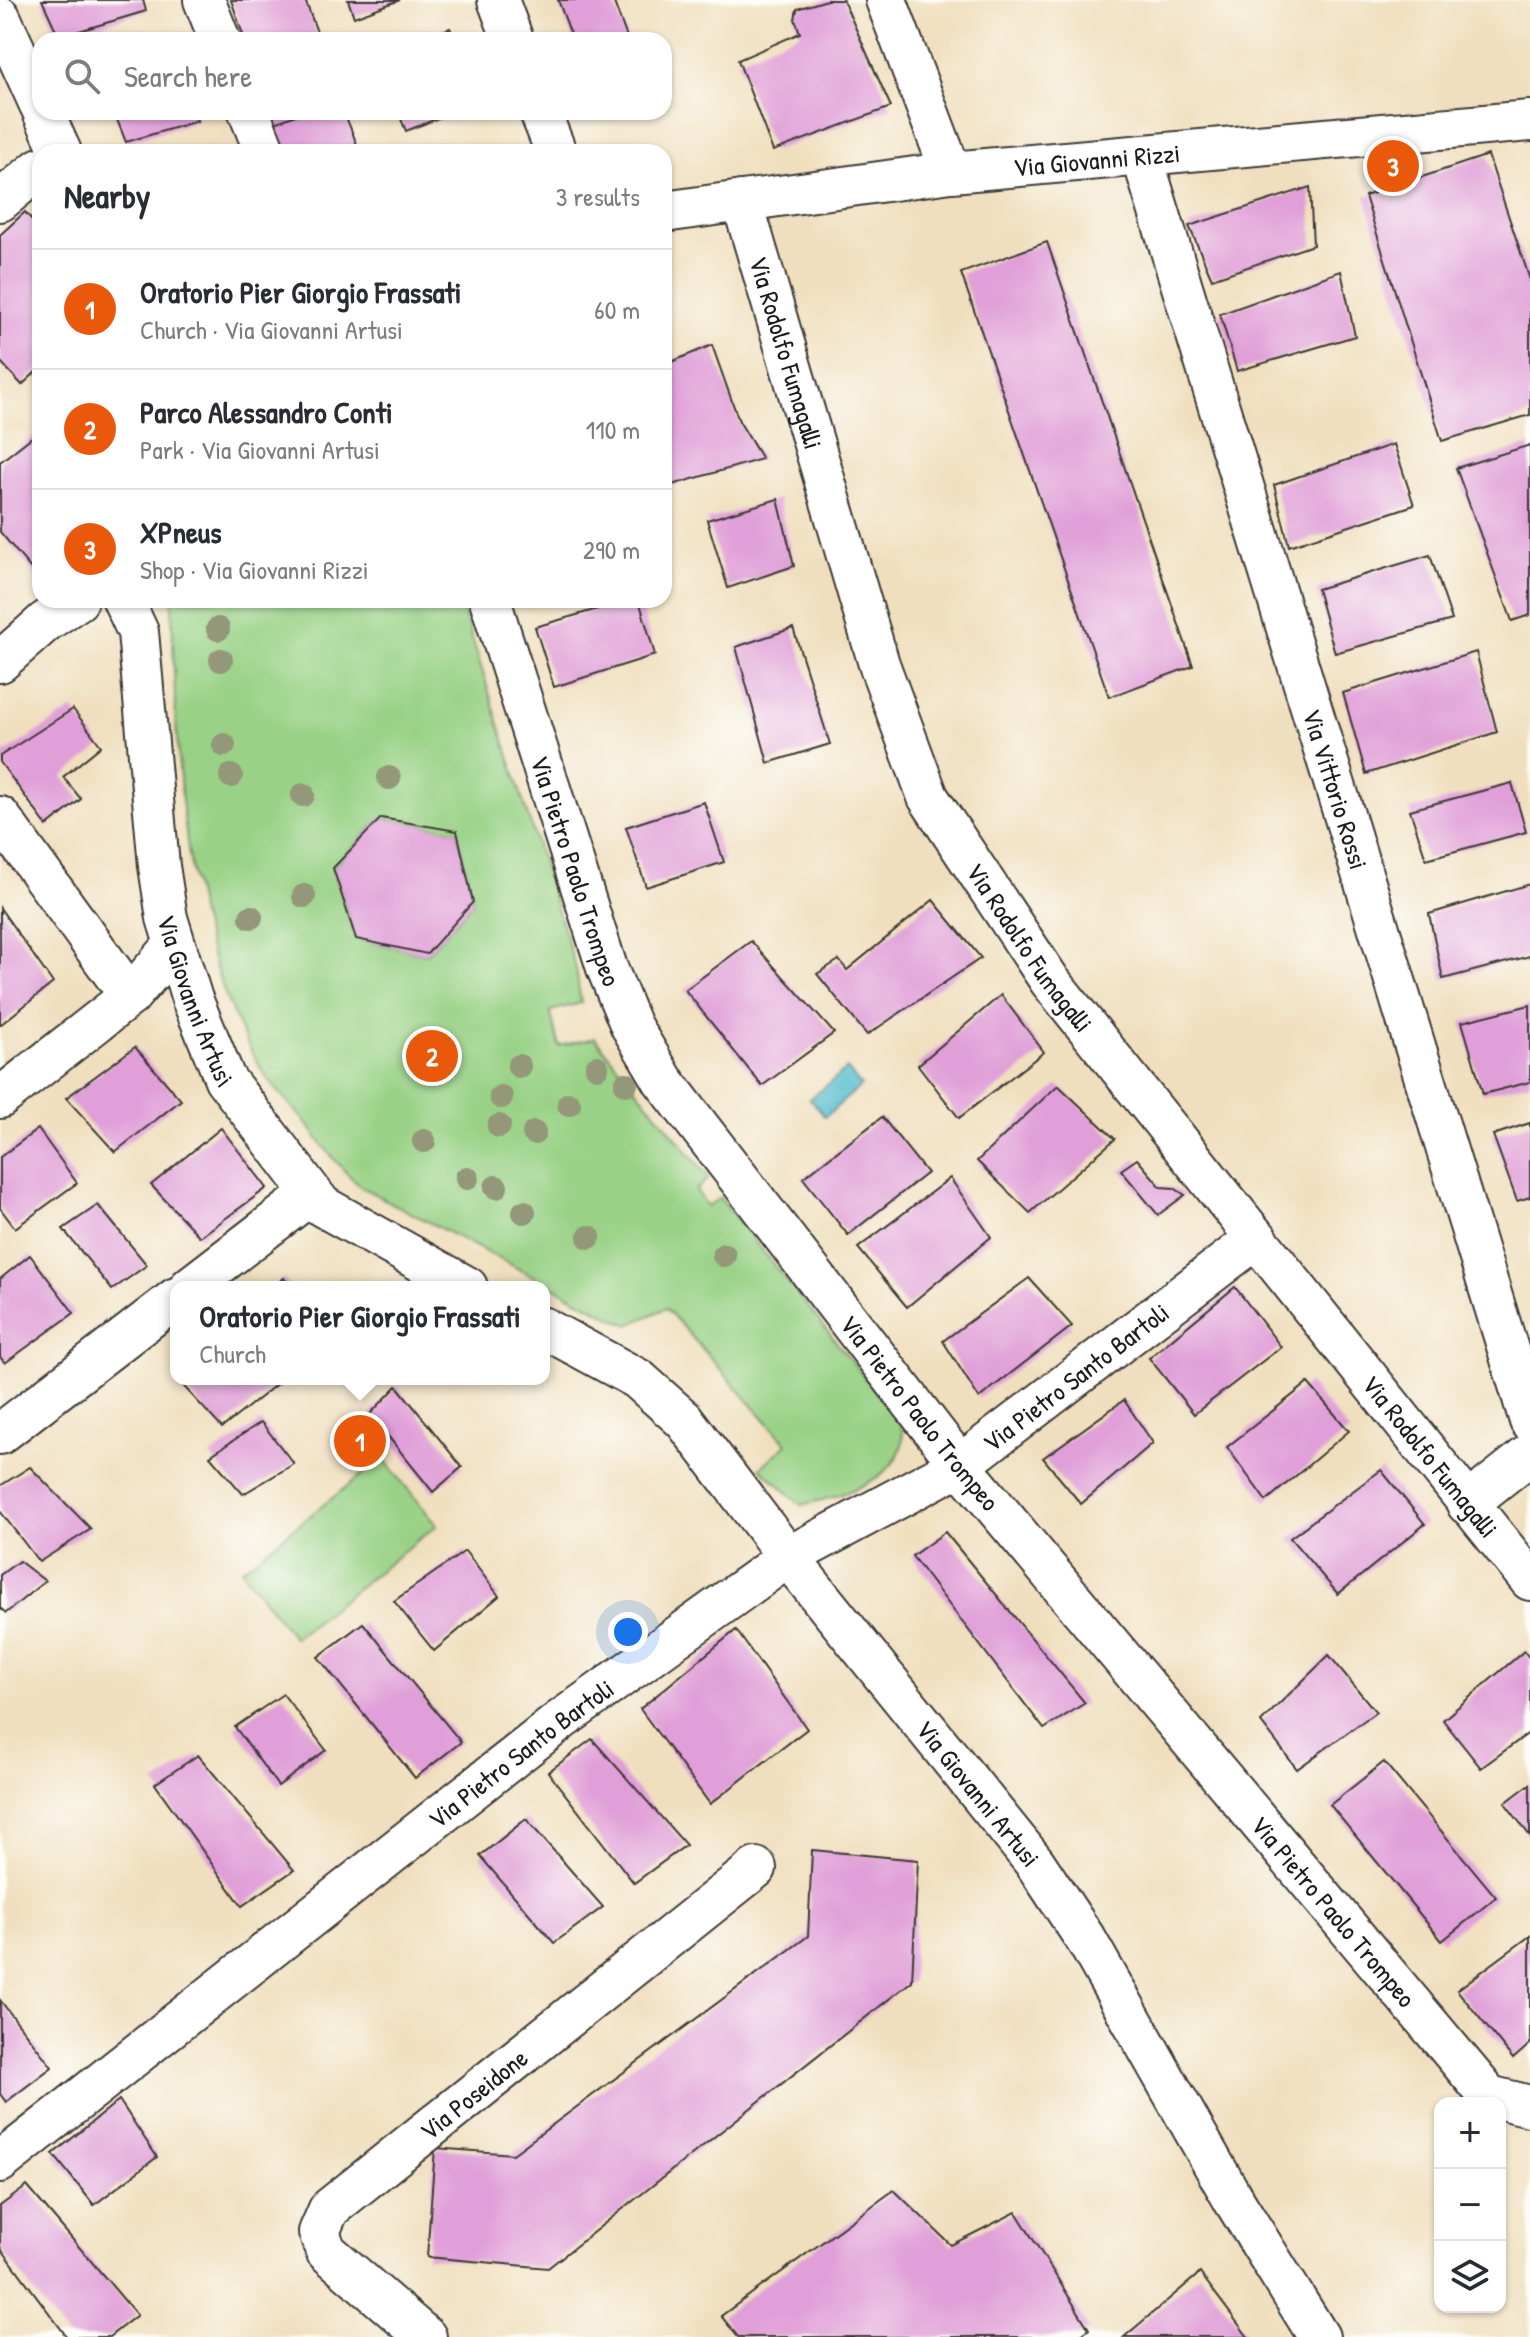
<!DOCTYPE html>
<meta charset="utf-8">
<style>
:root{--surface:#fff;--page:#f7f7f7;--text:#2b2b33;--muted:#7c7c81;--line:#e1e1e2;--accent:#ea580c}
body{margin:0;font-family:"Patrick Hand",sans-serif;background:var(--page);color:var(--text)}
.controls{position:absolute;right:24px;bottom:24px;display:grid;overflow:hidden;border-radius:16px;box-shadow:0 2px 6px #0004}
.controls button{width:72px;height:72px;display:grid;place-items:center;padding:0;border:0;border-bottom:2px solid var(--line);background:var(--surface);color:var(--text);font:40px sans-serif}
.you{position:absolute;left:628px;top:1632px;width:28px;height:28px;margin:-20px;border:6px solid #fff;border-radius:50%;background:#1a73e8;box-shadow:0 0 0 12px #1a73e833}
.badge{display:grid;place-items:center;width:52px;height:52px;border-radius:50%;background:var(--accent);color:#fff;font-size:26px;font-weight:700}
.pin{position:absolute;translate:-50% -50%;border:4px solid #fff;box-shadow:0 2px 8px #0006}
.popup{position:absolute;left:170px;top:1281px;width:380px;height:104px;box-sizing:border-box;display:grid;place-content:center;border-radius:16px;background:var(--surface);filter:drop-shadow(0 2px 6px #0005);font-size:26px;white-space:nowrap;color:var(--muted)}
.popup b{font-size:30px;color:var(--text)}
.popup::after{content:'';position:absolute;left:50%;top:100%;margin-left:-16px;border:16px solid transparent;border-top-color:var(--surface)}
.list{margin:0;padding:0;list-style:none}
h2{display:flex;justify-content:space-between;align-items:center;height:104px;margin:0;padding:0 32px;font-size:34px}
h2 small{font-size:26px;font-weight:400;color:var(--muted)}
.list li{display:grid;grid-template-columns:52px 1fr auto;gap:24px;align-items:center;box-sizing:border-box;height:120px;padding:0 32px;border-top:2px solid var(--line)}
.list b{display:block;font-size:30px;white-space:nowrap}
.list p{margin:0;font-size:26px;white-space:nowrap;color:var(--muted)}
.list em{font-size:26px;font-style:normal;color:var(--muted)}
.icon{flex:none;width:44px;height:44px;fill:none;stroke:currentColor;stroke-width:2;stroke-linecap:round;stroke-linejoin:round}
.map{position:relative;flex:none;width:1530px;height:2337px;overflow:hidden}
.search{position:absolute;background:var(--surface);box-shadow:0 2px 6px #0004;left:32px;top:32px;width:640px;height:88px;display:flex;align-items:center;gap:20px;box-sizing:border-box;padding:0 28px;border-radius:24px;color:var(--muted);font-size:30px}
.panel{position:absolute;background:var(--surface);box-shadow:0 2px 6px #0004;left:32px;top:144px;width:640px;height:464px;border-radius:24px}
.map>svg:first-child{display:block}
.green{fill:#99d286;stroke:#5a7751;stroke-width:2;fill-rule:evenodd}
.water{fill:#4fb9cc;stroke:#366a74;stroke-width:2}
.building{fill:#e09fd8}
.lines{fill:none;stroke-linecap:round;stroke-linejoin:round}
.street-casing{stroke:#3c3934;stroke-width:44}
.street{stroke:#fff;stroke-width:40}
.tree{fill:#949779}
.labels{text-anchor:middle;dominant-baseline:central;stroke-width:6;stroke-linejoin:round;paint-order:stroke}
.street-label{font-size:26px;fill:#1c1c1c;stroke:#fdfcf7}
</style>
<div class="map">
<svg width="1530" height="2337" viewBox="0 0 1530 2337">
<rect width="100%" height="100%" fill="#fdfcf7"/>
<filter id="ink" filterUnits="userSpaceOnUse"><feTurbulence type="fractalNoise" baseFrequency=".0125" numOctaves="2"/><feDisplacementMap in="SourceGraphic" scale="16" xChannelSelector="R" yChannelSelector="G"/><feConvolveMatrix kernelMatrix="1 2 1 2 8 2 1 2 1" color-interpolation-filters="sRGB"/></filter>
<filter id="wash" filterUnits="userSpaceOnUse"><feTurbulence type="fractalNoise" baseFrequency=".006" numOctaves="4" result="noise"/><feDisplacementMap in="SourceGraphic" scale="32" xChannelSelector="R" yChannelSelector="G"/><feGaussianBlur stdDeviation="1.8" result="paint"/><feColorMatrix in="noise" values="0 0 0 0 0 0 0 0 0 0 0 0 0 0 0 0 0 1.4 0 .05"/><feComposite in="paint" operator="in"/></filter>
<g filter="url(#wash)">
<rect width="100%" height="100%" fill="#f0dfbe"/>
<g class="green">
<path d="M 172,600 L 460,600 L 576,969 L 581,1003 L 550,1011 L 559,1046 L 595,1038 L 709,1178 L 696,1190 L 707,1206 L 720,1198 L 900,1421 C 918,1476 839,1497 801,1505 L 760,1468 L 787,1444 L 666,1308 L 629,1325 L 613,1318 L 361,1187 C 340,1168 326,1150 310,1128 C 295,1108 276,1092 263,1072 C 178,932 176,758 172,600 ZM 381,818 L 457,831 L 473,902 L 427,954 L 356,939 L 333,868 Z"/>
<polygon points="383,1458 437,1525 294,1638 241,1570"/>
</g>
<polygon class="water" points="847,1069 861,1086 825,1117 810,1099"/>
<g id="blocks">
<g class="building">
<polygon points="42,0 143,0 146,11 59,37"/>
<polygon points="231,0 305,0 320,40 245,40"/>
<polygon points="348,0 400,0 354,17"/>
<polygon points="558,0 613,0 628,40 573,40"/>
<polygon points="827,0 843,0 891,107 773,151 738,60 800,33 795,19 797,9"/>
<polygon points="450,28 455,40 419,40"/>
<polygon points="114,112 195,112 197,121 126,142"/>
<polygon points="303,112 344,112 360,152 286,152 275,123"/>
<polygon points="398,112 454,112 406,131"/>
<polygon points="1488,155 1530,280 1530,415 1442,441 1365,196"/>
<polygon points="1310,187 1313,245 1212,279 1189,226"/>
<polygon points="25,212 40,229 40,368 22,385 0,361 0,235"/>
<polygon points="1047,242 1193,666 1109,697 961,273"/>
<polygon points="1341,271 1355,336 1237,371 1220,314"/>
<polygon points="712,345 739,421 762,459 672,485 664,454 664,365"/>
<polygon points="37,433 40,437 40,572 36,575 0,532 0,462"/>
<polygon points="1394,444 1414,505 1289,546 1274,485"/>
<polygon points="1530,445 1530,615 1512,621 1456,468"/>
<polygon points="778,499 794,566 728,588 707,520"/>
<polygon points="1430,555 1452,620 1335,653 1317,589"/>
<polygon points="629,600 639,600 655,655 554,687 535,627"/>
<polygon points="793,628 830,744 768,763 736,647"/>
<polygon points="1476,652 1497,732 1366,774 1343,693"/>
<polygon points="73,709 101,746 63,777 81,799 47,826 0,762 0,756"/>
<polygon points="1512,783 1526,832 1426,859 1410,810"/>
<polygon points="704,802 724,862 646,887 626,827"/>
<polygon points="381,818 457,831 473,902 427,954 356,939 333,868"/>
<polygon points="1530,884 1530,956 1443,979 1429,914"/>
<polygon points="933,900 981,958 867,1035 817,974 839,960 847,970"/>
<polygon points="0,908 53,983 0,1025"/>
<polygon points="751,941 834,1033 762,1086 685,990"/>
<polygon points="1001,995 1044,1052 959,1118 918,1065"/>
<polygon points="1530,1005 1530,1082 1483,1094 1462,1022"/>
<polygon points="135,1047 181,1100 115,1152 66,1098"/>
<polygon points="1058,1085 1115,1139 1030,1213 977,1161"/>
<polygon points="882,1117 927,1173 848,1235 803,1178"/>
<polygon points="1530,1123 1530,1197 1517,1201 1493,1135"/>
<polygon points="221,1128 267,1188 200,1237 151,1185"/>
<polygon points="38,1129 77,1183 15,1228 0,1208 0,1157"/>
<polygon points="1137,1159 1161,1187 1174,1188 1185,1195 1158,1215 1121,1170"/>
<polygon points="950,1178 991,1237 907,1307 858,1248"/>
<polygon points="98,1205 147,1265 112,1290 63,1229"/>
<polygon points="30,1255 74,1313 5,1363 0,1357 0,1279"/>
<polygon points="284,1278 291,1287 273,1287"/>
<polygon points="1029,1278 1072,1326 979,1398 943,1341"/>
<polygon points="1235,1287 1281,1347 1194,1414 1149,1358"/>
<polygon points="177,1379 283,1379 222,1428"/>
<polygon points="1308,1383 1349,1431 1266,1501 1227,1447"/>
<polygon points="397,1386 462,1467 433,1492 370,1414"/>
<polygon points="1124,1400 1153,1443 1081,1504 1043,1458"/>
<polygon points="261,1422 294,1464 243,1494 210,1456"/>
<polygon points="30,1467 91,1529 39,1562 0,1511 0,1486"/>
<polygon points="1381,1470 1425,1524 1338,1594 1290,1538"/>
<polygon points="945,1532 1085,1703 1044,1729 912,1556"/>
<polygon points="465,1551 499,1596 434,1651 394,1601"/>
<polygon points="19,1561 45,1581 6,1613 0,1608 0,1575"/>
<polygon points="363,1623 461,1742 415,1778 318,1657"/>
<polygon points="736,1630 807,1729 710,1804 640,1709"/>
<polygon points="1524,1651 1530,1659 1530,1732 1481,1768 1443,1720"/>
<polygon points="1329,1655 1376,1712 1297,1769 1261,1722"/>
<polygon points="283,1694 326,1750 278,1786 235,1727"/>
<polygon points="592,1739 686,1845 634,1883 548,1772"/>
<polygon points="198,1755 294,1870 242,1906 155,1784"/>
<polygon points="1384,1762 1496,1897 1442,1941 1330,1805"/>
<polygon points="1530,1784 1530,1836 1505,1803"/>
<polygon points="526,1819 603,1907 554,1943 480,1856"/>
<polygon points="812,1850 918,1860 912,1981 548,2268 427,2257 435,2148 513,2154 808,1936"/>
<polygon points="1530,1936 1530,2044 1513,2059 1457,1990"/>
<polygon points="0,2000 52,2067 6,2102 0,2094"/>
<polygon points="119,2100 157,2157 94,2205 53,2154"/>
<polygon points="27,2186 137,2315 109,2337 67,2337 0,2247 0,2206"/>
<polygon points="894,2190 951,2245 1016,2212 1089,2329 1079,2337 738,2337 721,2316"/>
<polygon points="1200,2273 1248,2337 1124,2337"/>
</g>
</g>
</g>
<g filter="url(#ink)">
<use href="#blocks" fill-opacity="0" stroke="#3c3934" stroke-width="2"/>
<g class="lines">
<g class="street-casing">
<g id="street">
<polyline points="204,0 220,40"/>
<polyline points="498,0 513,40"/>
<polyline points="886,0 951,172"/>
<polyline points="0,17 40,105"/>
<polyline points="43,112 61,152"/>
<polyline points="249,112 265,152"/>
<polyline points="540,112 556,152"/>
<path id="s1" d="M 1142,156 L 1530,1421"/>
<polyline points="0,201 40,168"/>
<path id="s2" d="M 742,201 L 879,664 L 928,797 L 1050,981 L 1530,1580"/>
<path id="s3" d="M 664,212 L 951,172 L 1530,121"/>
<path id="s4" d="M 123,600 L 138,632 L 159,866 L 167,918 L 192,999 L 225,1079 L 322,1206 L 467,1287"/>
<path id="s5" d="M 490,600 L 607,968 L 631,1026 L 663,1080 L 960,1465 L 1489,2096 L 1530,2106"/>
<polyline points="0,662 45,622 78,600"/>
<polyline points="0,817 130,996"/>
<polyline points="0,1098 130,996 173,947"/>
<polyline points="190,1287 311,1194"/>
<path id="s6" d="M 544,1328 L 638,1379 L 684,1420 L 788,1557 L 1035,1863 L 1088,1943 L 1233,2199 L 1319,2337"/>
<polyline points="0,1434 176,1298"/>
<polyline points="1467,1504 1530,1454"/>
<path id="s7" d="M 0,2162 L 561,1720 L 788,1557 L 960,1465 L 1257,1238"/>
<path id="s8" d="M 426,2337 L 326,2251 L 319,2232 L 329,2209 L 756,1868"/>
</g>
</g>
<use href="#street" class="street"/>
</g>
<g class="tree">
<circle cx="218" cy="629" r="12"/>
<circle cx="221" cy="660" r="12"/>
<circle cx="224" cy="745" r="12"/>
<circle cx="231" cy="776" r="12"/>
<circle cx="389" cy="778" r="12"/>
<circle cx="303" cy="795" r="12"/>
<circle cx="304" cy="896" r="12"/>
<circle cx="251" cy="917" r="12"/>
<circle cx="519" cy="1066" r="12"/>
<circle cx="597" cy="1067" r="12"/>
<circle cx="626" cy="1084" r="12"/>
<circle cx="501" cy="1097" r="12"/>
<circle cx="569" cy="1104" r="12"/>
<circle cx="499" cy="1126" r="12"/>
<circle cx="534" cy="1133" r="12"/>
<circle cx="424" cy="1141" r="12"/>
<circle cx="467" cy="1178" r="12"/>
<circle cx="496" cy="1187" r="12"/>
<circle cx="524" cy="1212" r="12"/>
<circle cx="589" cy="1237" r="12"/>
<circle cx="724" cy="1255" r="12"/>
</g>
</g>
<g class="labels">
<g class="street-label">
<text stroke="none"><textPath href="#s3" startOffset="436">Via Giovanni Rizzi</textPath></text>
<text stroke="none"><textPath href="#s2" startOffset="158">Via Rodolfo Fumagalli</textPath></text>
<text stroke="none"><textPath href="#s1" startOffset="662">Via Vittorio Rossi</textPath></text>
<text stroke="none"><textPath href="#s5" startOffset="284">Via Pietro Paolo Trompeo</textPath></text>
<text stroke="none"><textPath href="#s2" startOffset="806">Via Rodolfo Fumagalli</textPath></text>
<text stroke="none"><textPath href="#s4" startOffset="410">Via Giovanni Artusi</textPath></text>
<text stroke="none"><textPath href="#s7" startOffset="1334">Via Pietro Santo Bartoli</textPath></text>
<text stroke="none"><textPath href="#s5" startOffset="932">Via Pietro Paolo Trompeo</textPath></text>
<text stroke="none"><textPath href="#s2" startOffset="1454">Via Rodolfo Fumagalli</textPath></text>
<text stroke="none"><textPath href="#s7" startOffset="662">Via Pietro Santo Bartoli</textPath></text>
<text stroke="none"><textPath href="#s6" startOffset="644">Via Giovanni Artusi</textPath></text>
<text stroke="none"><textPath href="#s5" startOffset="1580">Via Pietro Paolo Trompeo</textPath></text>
<text stroke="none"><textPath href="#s8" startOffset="362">Via Poseidone</textPath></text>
</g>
</g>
</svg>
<div class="controls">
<button>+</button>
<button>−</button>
<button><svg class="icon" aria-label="layers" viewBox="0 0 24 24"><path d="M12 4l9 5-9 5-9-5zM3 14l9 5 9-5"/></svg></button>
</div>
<div class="you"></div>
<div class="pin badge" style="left:360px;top:1441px">1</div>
<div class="popup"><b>Oratorio Pier Giorgio Frassati</b>Church</div>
<div class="pin badge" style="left:432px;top:1056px">2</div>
<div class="pin badge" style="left:1393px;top:166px">3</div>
<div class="search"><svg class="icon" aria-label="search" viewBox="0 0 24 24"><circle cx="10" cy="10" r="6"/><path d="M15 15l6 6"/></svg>Search here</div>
<section class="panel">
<h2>Nearby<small>3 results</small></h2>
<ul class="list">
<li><span class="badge">1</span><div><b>Oratorio Pier Giorgio Frassati</b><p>Church · Via Giovanni Artusi</p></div><em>60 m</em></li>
<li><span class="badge">2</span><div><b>Parco Alessandro Conti</b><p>Park · Via Giovanni Artusi</p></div><em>110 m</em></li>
<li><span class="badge">3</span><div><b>XPneus</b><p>Shop · Via Giovanni Rizzi</p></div><em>290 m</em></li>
</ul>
</section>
</div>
